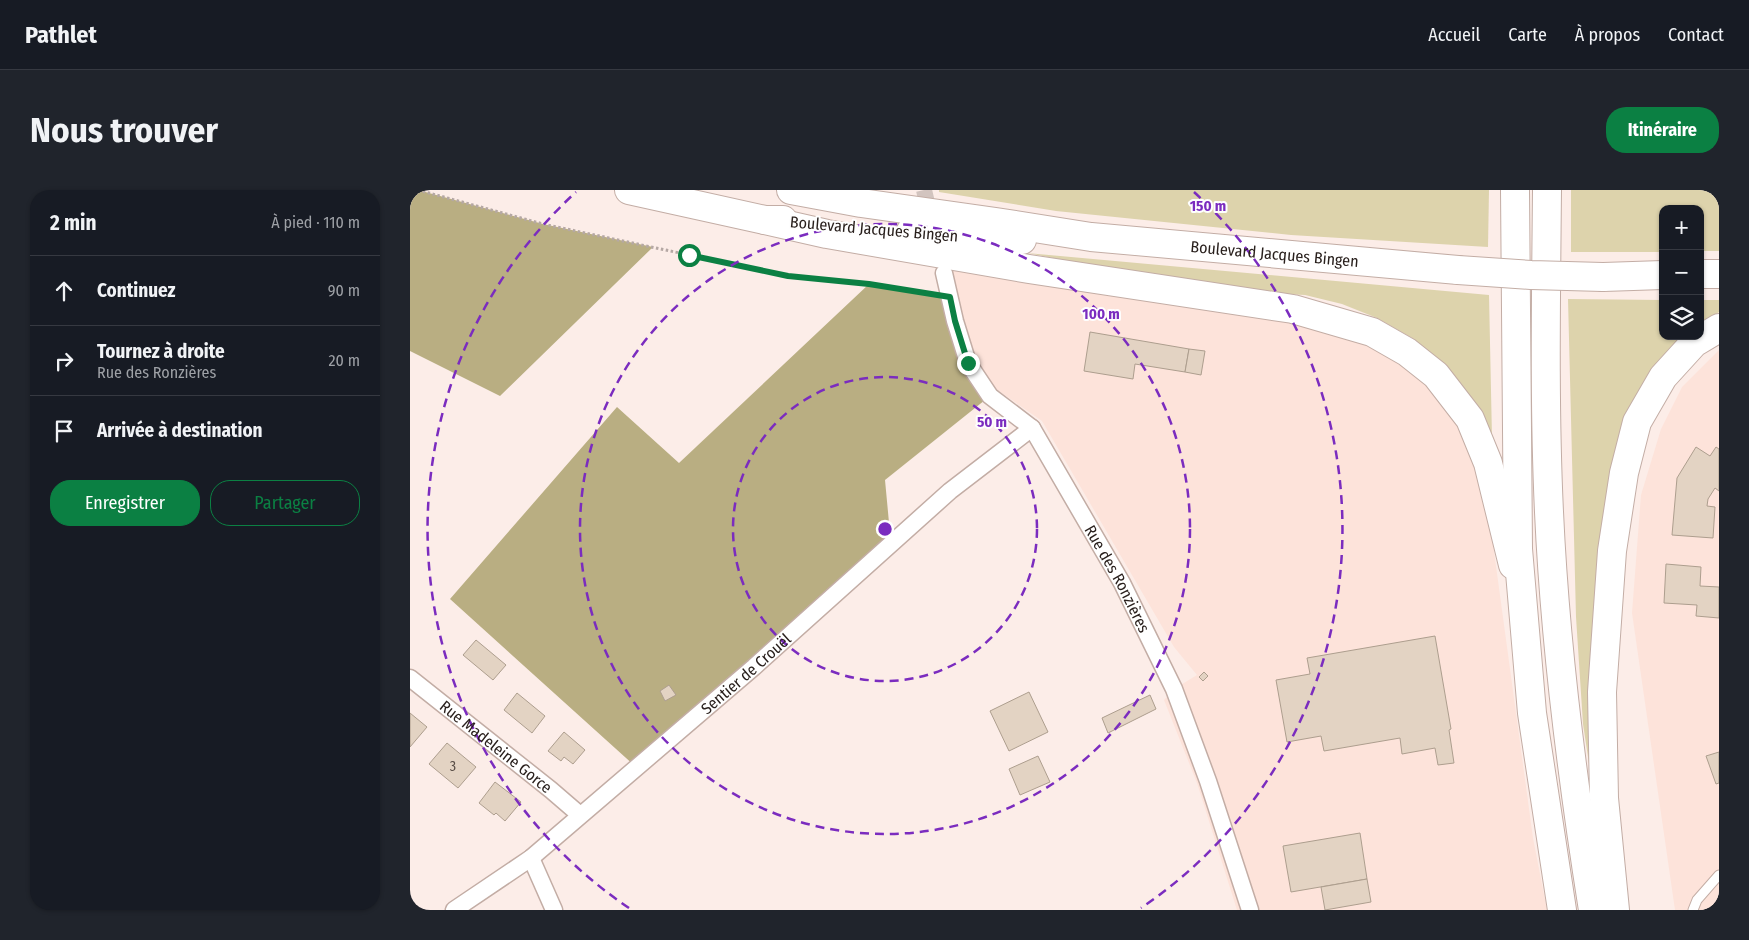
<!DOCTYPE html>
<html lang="fr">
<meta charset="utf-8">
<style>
:root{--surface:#171b24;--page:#20242c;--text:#f1f3f6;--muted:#9ea1a6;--line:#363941;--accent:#0b8043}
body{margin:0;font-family:"Fira Sans Condensed",sans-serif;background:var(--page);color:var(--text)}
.controls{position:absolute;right:15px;top:15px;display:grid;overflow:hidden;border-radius:10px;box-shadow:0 1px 4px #0004}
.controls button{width:45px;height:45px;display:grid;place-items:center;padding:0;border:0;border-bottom:1px solid var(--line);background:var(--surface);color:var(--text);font:25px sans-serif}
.stop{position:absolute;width:15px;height:15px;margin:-11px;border:4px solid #0b8043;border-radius:50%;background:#fff}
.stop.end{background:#0b8043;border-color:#fff;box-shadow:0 1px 5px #0008}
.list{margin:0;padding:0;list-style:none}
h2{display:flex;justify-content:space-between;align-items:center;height:65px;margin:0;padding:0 20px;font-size:21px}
h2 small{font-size:16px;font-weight:400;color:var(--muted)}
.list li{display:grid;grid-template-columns:32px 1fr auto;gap:15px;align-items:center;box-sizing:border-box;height:70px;padding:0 20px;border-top:1px solid var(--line)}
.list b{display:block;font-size:19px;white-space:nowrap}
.list p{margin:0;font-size:16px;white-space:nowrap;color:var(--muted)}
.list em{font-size:16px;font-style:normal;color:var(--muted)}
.actions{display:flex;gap:10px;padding:15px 20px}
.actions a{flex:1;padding:11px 0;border:1px solid var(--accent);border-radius:20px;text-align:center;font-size:18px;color:var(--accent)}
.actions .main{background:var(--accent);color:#fff}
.icon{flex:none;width:28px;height:28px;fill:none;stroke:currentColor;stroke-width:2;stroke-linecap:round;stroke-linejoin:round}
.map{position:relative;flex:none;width:1309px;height:720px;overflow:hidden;border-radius:20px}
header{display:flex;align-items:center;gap:30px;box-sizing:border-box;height:70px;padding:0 25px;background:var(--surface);border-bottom:1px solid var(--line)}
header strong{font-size:24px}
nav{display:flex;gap:28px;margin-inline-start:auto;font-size:18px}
.intro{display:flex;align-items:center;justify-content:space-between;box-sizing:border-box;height:120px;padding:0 30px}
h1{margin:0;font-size:35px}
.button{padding:12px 22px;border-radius:20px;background:var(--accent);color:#fff;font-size:18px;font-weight:700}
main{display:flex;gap:30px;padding:0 30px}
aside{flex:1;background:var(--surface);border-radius:20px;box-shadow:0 1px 4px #0004}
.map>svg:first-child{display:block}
.built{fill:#fde3da}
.green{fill:#ddd3ac}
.forest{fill:#b9ae82}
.building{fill:#e3d3c3;stroke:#ad9e8e}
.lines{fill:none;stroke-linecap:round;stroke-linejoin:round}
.minor-tunnel{stroke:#d2c4bf;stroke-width:16;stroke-dasharray:16 8;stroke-linecap:butt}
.service-casing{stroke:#c3ada5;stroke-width:11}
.minor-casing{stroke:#c3ada5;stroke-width:19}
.trunk-casing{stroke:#c3ada5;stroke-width:30}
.motorway-casing{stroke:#c3ada5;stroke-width:30}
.path{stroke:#b5a8a4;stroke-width:3;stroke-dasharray:2.5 2.5;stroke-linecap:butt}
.service{stroke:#fff;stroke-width:9}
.minor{stroke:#fff;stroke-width:16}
.trunk{stroke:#fff;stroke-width:28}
.motorway{stroke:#fff;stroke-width:28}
.trunk-bridge-casing{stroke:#c3ada5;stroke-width:30;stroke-linecap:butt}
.trunk-bridge{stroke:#fff;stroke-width:28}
.route{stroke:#0b8043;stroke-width:6}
.ring{fill:none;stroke:#7b2cbf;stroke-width:2.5;stroke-dasharray:9 6}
.labels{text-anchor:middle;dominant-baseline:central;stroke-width:4;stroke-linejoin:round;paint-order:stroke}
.number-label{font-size:14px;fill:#584d46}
.street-label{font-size:16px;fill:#29201d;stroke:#fefefe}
.centre{fill:#7b2cbf;stroke:#fefefe;stroke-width:2.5}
.ring-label{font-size:15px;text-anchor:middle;font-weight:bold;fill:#7b2cbf;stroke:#fefefe;stroke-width:4;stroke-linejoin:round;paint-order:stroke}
</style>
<header>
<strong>Pathlet</strong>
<nav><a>Accueil</a><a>Carte</a><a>À propos</a><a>Contact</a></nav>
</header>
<div class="intro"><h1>Nous trouver</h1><a class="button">Itinéraire</a></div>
<main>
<aside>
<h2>2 min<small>À pied · 110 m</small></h2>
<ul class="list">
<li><svg class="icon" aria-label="ahead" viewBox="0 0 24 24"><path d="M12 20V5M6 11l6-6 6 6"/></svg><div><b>Continuez</b></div><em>90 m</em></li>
<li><svg class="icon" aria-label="right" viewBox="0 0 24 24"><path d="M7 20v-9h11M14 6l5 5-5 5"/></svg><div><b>Tournez à droite</b><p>Rue des Ronzières</p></div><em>20 m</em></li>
<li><svg class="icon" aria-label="arrive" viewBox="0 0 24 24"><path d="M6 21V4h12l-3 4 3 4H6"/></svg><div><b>Arrivée à destination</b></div></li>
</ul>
<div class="actions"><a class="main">Enregistrer</a><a>Partager</a></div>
</aside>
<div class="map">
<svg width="1309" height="720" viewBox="0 0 1309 720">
<rect width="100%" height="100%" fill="#fcede8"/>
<g class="built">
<polygon points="542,77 836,121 957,151 1019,190 1072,273 1123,648 1137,720 827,720 787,593 754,510 764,499 787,485 764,457 632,231 586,199 564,168 547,108"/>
<polygon points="1309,160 1309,720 1265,720 1222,423 1231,305 1251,239 1272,197"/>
</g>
<g class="green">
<polygon points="529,0 1079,0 1078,57 881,45 646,21 529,2"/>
<polygon points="1161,0 1309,0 1309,61 1290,61 1290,19 1253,19 1253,62 1161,62"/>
<polygon points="617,63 1079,105 1082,248 1060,207 1032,172 1002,148 967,128 932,114 895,105 852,103 712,81"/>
<polygon points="1158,109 1253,110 1253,146 1277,146 1235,198 1182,593 1173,534 1166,427"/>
<polygon points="1290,110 1309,110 1309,122 1290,136"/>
</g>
<g class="forest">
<polygon points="0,0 8,0 133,34 243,57 90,206 0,161"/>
<polygon points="459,94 540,107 580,206 475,290 481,354 226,577 40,409 207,217 269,273"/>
</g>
<g class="building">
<polygon points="680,142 779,159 775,182 725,174 723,189 674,181"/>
<polygon points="779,159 795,161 791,185 775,182"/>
<polygon points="1286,257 1300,266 1306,257 1309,259 1309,301 1305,298 1298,309 1297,316 1305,317 1303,348 1262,345 1267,288"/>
<polygon points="1256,374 1291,377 1290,396 1309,397 1309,428 1286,426 1287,415 1254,413"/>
<polygon points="1025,446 1041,539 1039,540 1044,573 1028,575 1025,558 992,564 990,548 914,561 911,546 877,552 866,490 900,484 897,468"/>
<polygon points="66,450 96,475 83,490 53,465"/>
<polygon points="794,482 798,486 793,491 789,487"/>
<polygon points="259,495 266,505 255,511 250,501"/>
<polygon points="619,502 638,542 599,561 580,521"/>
<polygon points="107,503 135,526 122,543 94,520"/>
<polygon points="740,505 746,519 698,543 692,528"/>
<polygon points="0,523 17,537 0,557"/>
<polygon points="154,542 175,560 163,574 154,567 151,571 138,561"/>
<polygon points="37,553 66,577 48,598 19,574"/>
<polygon points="1309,562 1309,593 1306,594 1296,566"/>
<polygon points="628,566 640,592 610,605 599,579"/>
<polygon points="85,592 111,612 95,631 86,623 84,625 69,613"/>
<polygon points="950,643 957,689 881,702 873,656"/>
<polygon points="957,689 961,712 915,720 911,697"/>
</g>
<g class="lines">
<polyline class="minor-tunnel" points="514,0 521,30"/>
<g class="service-casing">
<polyline id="service" points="1283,720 1287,710 1309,685"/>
</g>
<g class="minor-casing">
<g id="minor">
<path id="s1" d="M 534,83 L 545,131 L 558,173 L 580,206 L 622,238 L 712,393 L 764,499 L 798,591 L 840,720"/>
<path id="s2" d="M 0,488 L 141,600 L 170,625"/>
<polyline points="121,668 144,720"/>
<path id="s3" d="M 44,720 L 121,668 L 344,477 L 540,301 L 622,238"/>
</g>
</g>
<g class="trunk-casing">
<g id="trunk">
<polyline points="219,0 355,30 373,30"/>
<path id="s4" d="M 381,0 L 451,13 L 586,32 L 681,47 L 1048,80"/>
<polyline points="355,30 417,44 619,79 883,119 962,142 997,162 1026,185 1060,229 1078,273 1103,375"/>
<polyline points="501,41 584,51 612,50"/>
<polyline points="1290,84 1309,84"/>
<polyline points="1193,87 1253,85"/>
<polyline points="1205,720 1194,608 1192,502 1202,361 1214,283 1227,232 1253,187 1284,153 1309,138"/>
</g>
</g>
<g class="motorway-casing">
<g id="motorway">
<polyline points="1105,0 1108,359 1122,523 1152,720"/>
<path d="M 1137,0 C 1136,107 1134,215 1139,322 C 1145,455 1162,588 1183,720"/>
</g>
</g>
<polyline class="path" points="8,0 133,34 378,86 459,94 522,104"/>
<use href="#service" class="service"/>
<use href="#minor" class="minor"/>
<use href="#trunk" class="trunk"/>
<use href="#motorway" class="motorway"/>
<g class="trunk-bridge-casing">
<polyline id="trunk-bridge" points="1048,80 1121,85 1193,87"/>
</g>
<use href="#trunk-bridge" class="trunk-bridge"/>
</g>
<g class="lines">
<polyline class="route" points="279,65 378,86 459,94 540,107 545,131 558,173"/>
</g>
<g class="ring">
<circle cx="475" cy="339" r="152"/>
<circle cx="475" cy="339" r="305"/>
<path d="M219 718A457 457 0 0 1 166 2M784 2A457 457 0 0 1 731 718"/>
</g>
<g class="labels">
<g class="number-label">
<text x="43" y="576">3</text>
</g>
<g class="street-label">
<text transform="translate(464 39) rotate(5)">Boulevard Jacques Bingen</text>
<text stroke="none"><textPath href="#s4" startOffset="488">Boulevard Jacques Bingen</textPath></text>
<text stroke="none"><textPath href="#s1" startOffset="359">Rue des Ronzières</textPath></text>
<text stroke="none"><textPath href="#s3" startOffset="376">Sentier de Crouël</textPath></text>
<text stroke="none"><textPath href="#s2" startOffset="110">Rue Madeleine Gorce</textPath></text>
</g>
</g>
<circle cx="475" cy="339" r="8" class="centre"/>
<g class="ring-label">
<text x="798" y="21">150 m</text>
<text x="691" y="129">100 m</text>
<text x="582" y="237">50 m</text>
</g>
</svg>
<div class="controls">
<button>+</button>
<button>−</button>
<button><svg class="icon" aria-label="layers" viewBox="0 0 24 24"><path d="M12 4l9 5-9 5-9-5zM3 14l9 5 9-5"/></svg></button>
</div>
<div class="stop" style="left:279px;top:65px"></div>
<div class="stop end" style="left:558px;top:173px"></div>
</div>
</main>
